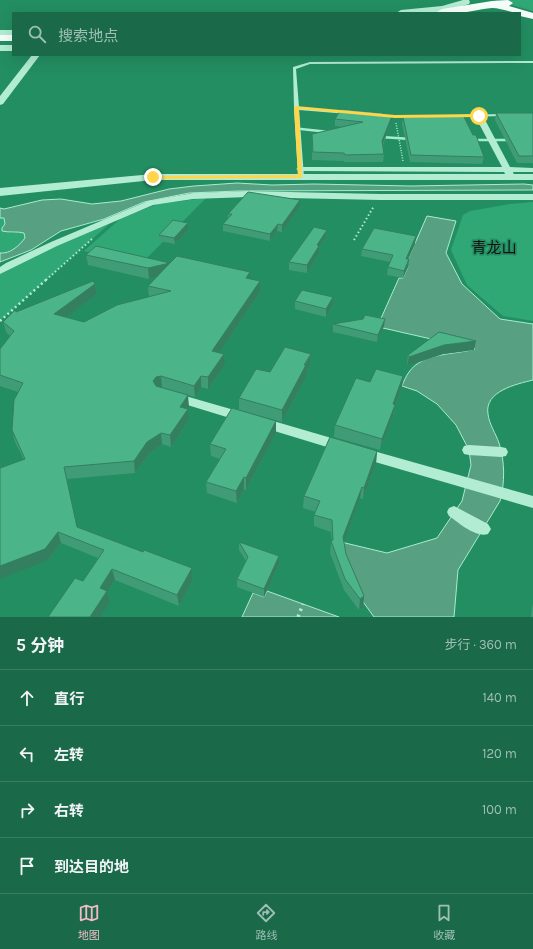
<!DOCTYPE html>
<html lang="zh">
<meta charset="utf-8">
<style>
:root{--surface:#1a6a4a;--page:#236f51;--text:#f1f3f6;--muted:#9fbfb5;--line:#387d62;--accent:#f4bacb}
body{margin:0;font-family:Karla,"Noto Sans SC",sans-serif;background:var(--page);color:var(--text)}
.stop{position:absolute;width:12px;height:12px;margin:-9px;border:3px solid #ffd54a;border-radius:50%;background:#fff}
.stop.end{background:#ffd54a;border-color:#fff;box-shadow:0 1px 4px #0008}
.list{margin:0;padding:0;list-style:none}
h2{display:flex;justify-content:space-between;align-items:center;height:52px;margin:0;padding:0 16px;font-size:17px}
h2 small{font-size:13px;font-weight:400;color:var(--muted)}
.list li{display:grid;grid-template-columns:26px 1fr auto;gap:12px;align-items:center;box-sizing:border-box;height:56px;padding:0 16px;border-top:1px solid var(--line)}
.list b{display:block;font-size:15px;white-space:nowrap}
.list em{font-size:13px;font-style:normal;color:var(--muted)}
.icon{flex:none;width:22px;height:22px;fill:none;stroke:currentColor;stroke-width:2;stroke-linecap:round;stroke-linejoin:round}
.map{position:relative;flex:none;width:533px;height:617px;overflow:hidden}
.search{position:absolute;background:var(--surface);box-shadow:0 4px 16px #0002;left:12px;right:12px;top:12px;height:44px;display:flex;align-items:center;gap:10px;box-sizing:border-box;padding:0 14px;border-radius:0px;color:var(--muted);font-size:15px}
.sheet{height:276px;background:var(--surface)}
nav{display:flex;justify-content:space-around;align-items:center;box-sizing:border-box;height:56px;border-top:1px solid var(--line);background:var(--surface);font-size:11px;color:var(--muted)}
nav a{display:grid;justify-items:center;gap:2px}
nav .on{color:var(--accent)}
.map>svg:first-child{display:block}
.green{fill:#30a875}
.water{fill:#57a182;stroke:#a6edce}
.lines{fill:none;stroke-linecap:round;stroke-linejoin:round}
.stream{stroke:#a6edce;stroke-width:2.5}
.path-far3{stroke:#b2ecd3;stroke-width:1.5;stroke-dasharray:1 1.5;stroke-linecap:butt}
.path-far2{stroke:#b2ecd3;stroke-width:2;stroke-dasharray:1.5 2.5;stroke-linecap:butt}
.path-far1{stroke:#b2ecd3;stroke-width:2.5;stroke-dasharray:2 3;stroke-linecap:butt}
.path{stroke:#b2ecd3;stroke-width:3.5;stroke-dasharray:2.5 4;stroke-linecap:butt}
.service{fill:#b2ecd3;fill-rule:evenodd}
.pedestrian{fill:#b2ecd3;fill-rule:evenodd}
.minor{fill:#b2ecd3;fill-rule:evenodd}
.tertiary{fill:#b2ecd3;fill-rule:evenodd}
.primary{fill:#f7fffc;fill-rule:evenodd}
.wall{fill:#409c76}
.shaded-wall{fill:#347f60}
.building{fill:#4bb589;stroke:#347f60}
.route{fill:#ffd54a}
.labels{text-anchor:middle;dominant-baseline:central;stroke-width:3.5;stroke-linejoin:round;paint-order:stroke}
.park-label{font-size:15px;fill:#111;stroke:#238e62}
</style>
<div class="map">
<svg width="533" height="617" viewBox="0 0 533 617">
<rect width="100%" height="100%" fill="#238e62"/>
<g class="green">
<polygon points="494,0 533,0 533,11"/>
<polygon points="206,198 141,264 84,251 121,218 158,204"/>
<polygon points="533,202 533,321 503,316 467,285 451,250 463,215 470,211 510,204"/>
<path d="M 0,218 L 4,218 L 9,233 L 19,232 L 24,233 L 25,239 C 19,246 10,254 0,253 Z"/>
<polygon points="116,218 0,321 0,271"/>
</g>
<g class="water">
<path d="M 237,183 L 272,185 L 314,184 L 411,186 L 524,184 L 533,185 L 533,190 L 238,191 L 189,193 L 144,202 L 104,219 L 61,231 L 31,250 L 0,262 L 0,253 C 10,254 19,246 25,238 L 24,233 C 17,231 10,233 2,231 L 2,228 L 5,224 L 4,218 L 0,218 L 0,208 L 4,209 L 42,200 L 61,199 L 92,204 L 121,201 L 169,189 L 194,186 Z"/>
<path d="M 427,216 L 456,221 L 446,253 L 462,284 L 500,319 L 533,324 L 533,380 C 517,384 484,391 488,414 C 489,424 496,434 499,443 C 505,461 505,483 500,501 L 458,570 L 454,617 L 374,617 L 356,592 L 341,542 L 387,553 L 437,538 L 462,501 L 471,465 L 469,450 L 456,425 L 437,404 L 417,391 L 402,386 C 404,381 406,376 409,372 C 423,352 455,355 475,349 L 383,328 L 378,325 L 399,278 L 403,278 L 408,267 L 405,266 Z"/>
<polygon points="267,591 339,617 242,617 253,593 264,597"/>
</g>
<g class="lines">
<g class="stream">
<polyline points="301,129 329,132"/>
<polyline points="381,137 411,139"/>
<polyline points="473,140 511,140"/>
</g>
<polyline class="path-far3" points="396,123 403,161"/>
<g class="path-far2">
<polyline points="354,240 374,206"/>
<polyline points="46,280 92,239"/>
</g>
<polyline class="path-far1" points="0,321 47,279"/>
<polyline class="path" points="298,617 303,604"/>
<g class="service">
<polygon points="533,61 533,63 310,64 296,69 299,107 348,112 350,113 348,114 299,110 304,177 301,179 298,177 294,108 293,67 310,62"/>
<polygon points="504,114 506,114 506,116 454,117 452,116 454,115"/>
<polygon points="380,115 432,115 434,116 432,117 382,117 380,116"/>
</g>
<g class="pedestrian">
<polygon points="476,114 482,114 483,116 510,167 533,168 533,172 513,172 514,175 510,178 507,177 504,172 300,171 296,169 300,167 502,167 475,116"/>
<polygon points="248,191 380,194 533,194 533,200 380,200 248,197 193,199 153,205 57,246 0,274 0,267 6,263 51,242 148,201 193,193"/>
<polygon points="175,393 248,414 250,417 248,420 243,422 171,400 169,397 171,394"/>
<polygon points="263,418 345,442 347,446 345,450 340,451 258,426 256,423 258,420"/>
<polygon points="469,445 501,447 506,448 508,452 506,456 501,457 469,455 464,454 462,450 464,446"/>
<polygon points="363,448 533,496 533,508 358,457 356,453 358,449"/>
<path d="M 454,506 L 488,524 L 491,529 L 488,534 C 476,538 459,523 449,516 L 447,512 L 449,508 Z"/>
</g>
<g class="minor">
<polygon points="32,55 40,55 3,104 0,105 0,96"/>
<polygon points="153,174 533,174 533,180 153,180 0,196 0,188"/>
</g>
<g class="tertiary">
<polygon points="463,0 469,0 470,2 469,4 443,12 396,13 401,10 442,6"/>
<rect x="0" y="30" width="13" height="6"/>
<rect x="0" y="45" width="13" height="6"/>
</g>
<g class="primary">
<path d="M 508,0 L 513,3 L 509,6 L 533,13 L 533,19 L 520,16 L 520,13 C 511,13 501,8 492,8 C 476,9 451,18 437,12 L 442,9 L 492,1 Z"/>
<rect x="0" y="35" width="13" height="6"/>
</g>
</g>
<g class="wall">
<polygon points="496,113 533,113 533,163 517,163 495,120"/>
<polygon points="383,115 391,123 383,145 384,154 383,162 344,162 344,161 312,160 312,134 343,127 335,126 335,119"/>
<polygon points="403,117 484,157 482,164 410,162 402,124"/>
<polygon points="300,207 282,232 277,231 270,241 223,231 223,224 228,218 228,214"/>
<polygon points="188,223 189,229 175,244 159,241 159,235"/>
<polygon points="327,230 326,237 319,248 319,253 307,273 289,270 289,262"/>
<polygon points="415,244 408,259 409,259 408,267 403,278 387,275 388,267 390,262 361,256 362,249"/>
<polygon points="86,255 170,263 251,279 260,292 219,353 225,365 208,389 201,387 195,397 162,388 189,407 187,409 188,409 189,420 171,447 162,444 149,454 135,473 67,479 77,528 143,552 192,568 193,580 179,606 115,580 107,592 110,602 83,581 98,558 61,543 48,560 24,460 15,442 12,430 18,392 0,386 0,349 10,336 6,332 3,322 16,312 95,284 97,294 66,317 84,322 150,297 149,296 148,286 157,277 149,279 88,265"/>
<polygon points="333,297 333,305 326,317 295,309 295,301"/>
<polygon points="363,319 384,326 377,342 333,332 333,324"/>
<polygon points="474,350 443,354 407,366 407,364 408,355"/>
<polygon points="311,354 310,365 306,373 306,377 282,422 239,410 239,398 270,372"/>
<polygon points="403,376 402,387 394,408 393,416 380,450 334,437 335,425 370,382"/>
<polygon points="276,421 276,433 246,490 244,489 237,503 207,493 206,482 220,459 211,456 210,444"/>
<polygon points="377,451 376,463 363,499 360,498 344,542 346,554 364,596 363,608 359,610 344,590 330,553 331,541 332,541 331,532 314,526 314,515 316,512 303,508 304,496"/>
<polygon points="239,542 279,556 279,564 264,597 237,587 237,579 246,561 239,550"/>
<polygon points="533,604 533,617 531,617 532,608"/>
</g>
<g class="shaded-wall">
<polygon points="392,116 391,123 381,148 382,141"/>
<polygon points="300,200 300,207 282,232 282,225"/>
<polygon points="188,223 189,229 175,244 174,238"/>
<polygon points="278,224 277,231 270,241 270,234"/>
<polygon points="327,230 326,237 319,248 319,253 307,273 307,265 317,245"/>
<polygon points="416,236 415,244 405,266 406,259"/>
<polygon points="409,259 408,267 403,278 404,271"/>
<polygon points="170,263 171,273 149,279 148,268"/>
<polygon points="250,272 251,282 246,278"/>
<polygon points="260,281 260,292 213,362 212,351"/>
<polygon points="95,284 97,294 56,325 54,314"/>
<polygon points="333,297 333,305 326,317 326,309"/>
<polygon points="385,319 384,326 377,342 378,335"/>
<polygon points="476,341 474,350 443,354 407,366 409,357 444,345"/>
<polygon points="224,354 225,365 208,389 208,377"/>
<polygon points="311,354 310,365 306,373 306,377 282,422 282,410"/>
<polygon points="161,376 162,388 158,389 153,381 156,377"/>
<polygon points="201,376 201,387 195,397 194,386"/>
<polygon points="403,376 402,387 394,408 393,416 380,450 382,439 393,404"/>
<polygon points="188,395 189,407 181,418 180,407"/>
<polygon points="188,409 189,420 171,447 170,435"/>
<polygon points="276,421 276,433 246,490 246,478"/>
<polygon points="161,433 162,444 149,454 135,473 134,461 147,442"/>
<polygon points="377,451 376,463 363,499 364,488"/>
<polygon points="244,477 244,489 237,503 236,491"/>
<polygon points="362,487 360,498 342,548 343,537"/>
<polygon points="58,532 61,543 48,560 0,579 0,566"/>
<polygon points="279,556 279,564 264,597 264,589"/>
<polygon points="192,568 193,580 179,606 177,595"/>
<polygon points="112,569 115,580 107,592 110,602 100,617 90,617 100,588"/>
<polygon points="364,596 363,608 359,610 360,599"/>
</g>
<g class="building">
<polygon points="341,109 383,113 382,115 392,116 382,141 384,154 345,155 344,153 313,152 312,134 363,122 335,119"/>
<polygon points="496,113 533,113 533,156 519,156"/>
<polygon points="423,115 463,115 473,135 476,135 484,157 411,155 403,117 423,117"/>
<polygon points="248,192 300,200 282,225 278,224 270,234 223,224 232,214 228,214"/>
<polygon points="173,220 188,223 174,238 159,235"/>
<polygon points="314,227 327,230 317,245 319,246 307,265 289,262"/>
<polygon points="374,228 416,236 406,259 409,259 404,271 388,267 393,255 362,249"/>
<polygon points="96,246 170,263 177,256 250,272 246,278 260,281 212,351 224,354 208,377 201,376 194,386 161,376 156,377 153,381 156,386 188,395 180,407 188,409 170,435 161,433 147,442 134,461 64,467 77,527 143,552 144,550 192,568 177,595 112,569 100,588 107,591 90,617 48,617 75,578 83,581 104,550 58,532 45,549 0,566 0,468 25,459 12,430 14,400 23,383 0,375 0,349 14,331 3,322 15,310 16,312 93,281 95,284 54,314 84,322 117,305 171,291 148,286 170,263 148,268 86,255"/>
<polygon points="302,290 333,297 326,309 295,301"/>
<polygon points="365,315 385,319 378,335 333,324 363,319"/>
<polygon points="439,332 476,341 444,345 409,357 408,355"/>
<polygon points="285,347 311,354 304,365 306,365 282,410 239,398 256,369 270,372"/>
<polygon points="376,369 403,376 393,404 395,405 382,439 335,425 356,378 370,382"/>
<polygon points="232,408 276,421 246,478 244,477 236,491 206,482 226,449 210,444"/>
<polygon points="330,437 377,451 364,488 362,487 343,537 346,554 364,596 360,599 345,579 331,541 333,540 332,520 314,515 320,501 304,496"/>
<polygon points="239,542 279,556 264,589 237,579 248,557"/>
</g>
<polygon class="route" points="296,106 395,115 479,114 481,116 479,117 395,118 299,109 302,178 153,179 151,177 153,176 298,175 294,108"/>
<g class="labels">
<g class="park-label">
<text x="494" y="248">青龙山</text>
</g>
</g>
</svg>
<div class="stop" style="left:479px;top:116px"></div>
<div class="stop end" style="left:153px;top:177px"></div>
<div class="search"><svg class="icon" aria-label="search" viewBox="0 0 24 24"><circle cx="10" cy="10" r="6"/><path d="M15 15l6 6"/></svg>搜索地点</div>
</div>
<section class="sheet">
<h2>5 分钟<small>步行 · 360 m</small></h2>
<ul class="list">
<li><svg class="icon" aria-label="ahead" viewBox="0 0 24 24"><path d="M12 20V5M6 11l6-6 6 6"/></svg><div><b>直行</b></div><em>140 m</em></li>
<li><svg class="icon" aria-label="left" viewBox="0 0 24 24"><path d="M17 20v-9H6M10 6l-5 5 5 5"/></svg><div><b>左转</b></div><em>120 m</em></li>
<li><svg class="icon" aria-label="right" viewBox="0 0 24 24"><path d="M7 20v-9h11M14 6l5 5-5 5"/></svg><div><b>右转</b></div><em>100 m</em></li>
<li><svg class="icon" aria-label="arrive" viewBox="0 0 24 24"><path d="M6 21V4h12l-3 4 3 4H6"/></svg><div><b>到达目的地</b></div></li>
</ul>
</section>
<nav>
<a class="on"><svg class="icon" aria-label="map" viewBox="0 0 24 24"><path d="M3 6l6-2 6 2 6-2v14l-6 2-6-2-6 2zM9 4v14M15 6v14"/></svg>地图</a>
<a><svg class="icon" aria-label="directions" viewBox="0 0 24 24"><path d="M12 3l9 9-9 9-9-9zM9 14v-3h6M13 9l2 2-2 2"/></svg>路线</a>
<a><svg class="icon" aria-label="saved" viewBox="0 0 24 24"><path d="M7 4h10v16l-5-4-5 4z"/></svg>收藏</a>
</nav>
